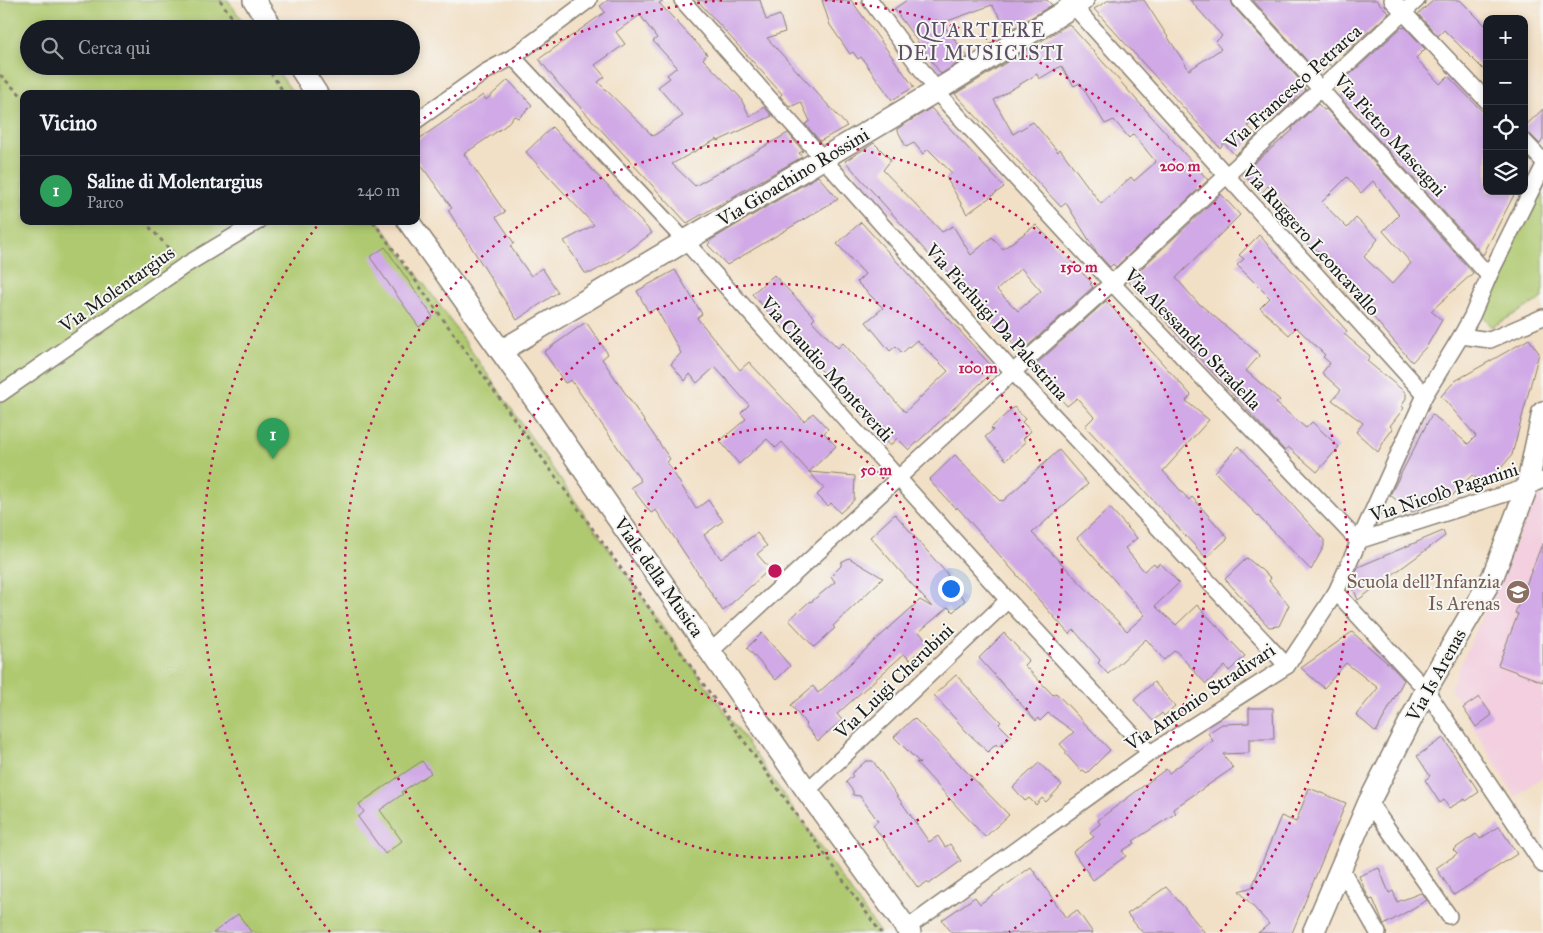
<!DOCTYPE html>
<html lang="it">
<meta charset="utf-8">
<style>
:root{--surface:#171b24;--page:#20242c;--text:#f1f3f6;--muted:#9ea1a6;--line:#363941;--accent:#db2777}
body{margin:0;font-family:"IM FELL Great Primer",serif;background:var(--page);color:var(--text)}
.controls{position:absolute;right:15px;top:15px;display:grid;overflow:hidden;border-radius:10px;box-shadow:0 2px 8px #0003}
.controls button{width:45px;height:45px;display:grid;place-items:center;padding:0;border:0;border-bottom:1px solid var(--line);background:var(--surface);color:var(--text);font:25px sans-serif}
.you{position:absolute;left:950px;top:588px;width:18px;height:18px;margin:-12px;border:4px solid #fff;border-radius:50%;background:#1a73e8;box-shadow:0 0 0 8px #1a73e833}
.badge{display:grid;place-items:center;width:32px;height:32px;border-radius:50%;background:var(--accent);color:#fff;font-size:16px;font-weight:700}
.pin{position:absolute;translate:-50% -41px;filter:drop-shadow(0 1px 2px #0008)}
.pin::after{content:'';position:absolute;top:26px;width:18px;height:15px;background:inherit;clip-path:polygon(0 0,100% 0,50% 100%)}
.list{margin:0;padding:0;list-style:none}
h2{display:flex;justify-content:space-between;align-items:center;height:65px;margin:0;padding:0 20px;font-size:21px}
h2 small{font-size:16px;font-weight:400;color:var(--muted)}
.list li{display:grid;grid-template-columns:32px 1fr auto;gap:15px;align-items:center;box-sizing:border-box;height:70px;padding:0 20px;border-top:1px solid var(--line)}
.list b{display:block;font-size:19px;white-space:nowrap}
.list p{margin:0;font-size:16px;white-space:nowrap;color:var(--muted)}
.list em{font-size:16px;font-style:normal;color:var(--muted)}
.icon{flex:none;width:28px;height:28px;fill:none;stroke:currentColor;stroke-width:2;stroke-linecap:round;stroke-linejoin:round}
.map{position:relative;flex:none;width:1543px;height:933px;overflow:hidden}
.search{position:absolute;background:var(--surface);box-shadow:0 2px 8px #0003;left:20px;top:20px;width:400px;height:55px;display:flex;align-items:center;gap:12px;box-sizing:border-box;padding:0 18px;border-radius:28px;color:var(--muted);font-size:19px}
.panel{position:absolute;background:var(--surface);box-shadow:0 2px 8px #0003;left:20px;top:90px;width:400px;height:135px;border-radius:10px}
.map>svg:first-child{display:block}
.built{fill:#f3cfdf}
.green{fill:#afc96f;stroke:#667246}
.building{fill:#d0a9e6;fill-rule:evenodd}
.lines{fill:none;stroke-linecap:round;stroke-linejoin:round}
.street-casing{stroke:#877e71;stroke-width:18}
.secondary-casing{stroke:#877e71;stroke-width:24}
.path{stroke:#877e71;stroke-width:3;stroke-dasharray:4 4;stroke-linecap:butt}
.street{stroke:#fff;stroke-width:15}
.secondary{stroke:#fff;stroke-width:21}
.ring{fill:none;stroke:#c2185b;stroke-width:2.5;stroke-dasharray:2.5 5}
.labels{text-anchor:middle;dominant-baseline:central;stroke-width:4;stroke-linejoin:round;paint-order:stroke}
.street-label{font-size:19px;fill:#1c1c1c;stroke:#f6f6f2}
.education-label{font-size:19px;fill:#785e54;stroke:#f6f6f2;text-anchor:end}
.neighbourhood-label{font-size:20px;letter-spacing:1px;fill:#5b4d63;stroke:#f6f6f2}
.centre{fill:#c2185b;stroke:#f6f6f2;stroke-width:2.5}
.ring-label{font-size:15px;text-anchor:middle;font-weight:bold;fill:#c2185b;stroke:#f6f6f2;stroke-width:4;stroke-linejoin:round;paint-order:stroke}
</style>
<div class="map">
<svg width="1543" height="933" viewBox="0 0 1543 933">
<rect width="100%" height="100%" fill="#f6f6f2"/>
<filter id="ink" filterUnits="userSpaceOnUse"><feTurbulence type="fractalNoise" baseFrequency=".02" numOctaves="2"/><feDisplacementMap in="SourceGraphic" scale="10" xChannelSelector="R" yChannelSelector="G"/><feConvolveMatrix kernelMatrix="1 2 1 2 8 2 1 2 1" color-interpolation-filters="sRGB"/></filter>
<filter id="wash" filterUnits="userSpaceOnUse"><feTurbulence type="fractalNoise" baseFrequency=".0096" numOctaves="4" result="noise"/><feDisplacementMap in="SourceGraphic" scale="20" xChannelSelector="R" yChannelSelector="G"/><feGaussianBlur stdDeviation="1.12" result="paint"/><feColorMatrix in="noise" values="0 0 0 0 0 0 0 0 0 0 0 0 0 0 0 0 0 1.4 0 .05"/><feComposite in="paint" operator="in"/></filter>
<g filter="url(#wash)">
<rect width="100%" height="100%" fill="#f2e0c6"/>
<polygon class="built" points="1543,494 1543,776 1515,797 1450,688 1536,497"/>
<g class="green">
<polygon points="0,0 228,0 248,29 29,29 29,66 274,66 294,94 24,94 24,221 378,221 443,310 650,609 737,728 880,933 0,933"/>
<polygon points="1543,181 1543,298 1492,327 1480,312"/>
</g>
<g id="blocks">
<g class="building">
<path d="M 608,0 L 664,0 L 659,3 L 707,54 L 703,59 L 740,97 L 750,117 L 764,107 L 772,116 L 718,141 L 717,139 L 672,164 L 695,186 L 788,133 L 803,151 L 799,153 L 802,157 L 687,223 L 557,82 L 539,59 L 605,12 L 600,6 ZM 640,15 L 657,38 L 653,41 L 677,67 L 667,75 L 670,78 L 658,87 L 683,116 L 653,136 L 598,82 L 605,77 L 595,65 L 625,44 L 616,32 Z"/>
<polygon points="697,0 760,0 766,20 780,15 785,32 767,38 847,126 820,141 805,124 810,121 801,102 790,107 780,96 782,94"/>
<polygon points="822,0 851,0 914,87 892,100 861,57 858,59 853,52 850,54 830,25"/>
<polygon points="907,0 1047,0 1052,5 1009,31 992,5 942,23 968,57 941,74 894,9"/>
<polygon points="1109,0 1144,0 1189,70 1221,49 1215,42 1222,36 1190,0 1231,0 1233,6 1305,86 1304,88 1306,90 1279,115 1270,106 1248,126 1257,135 1235,155 1224,143 1220,148 1094,9"/>
<polygon points="1253,0 1376,0 1389,13 1331,66 1329,64 1319,74"/>
<polygon points="1434,0 1460,0 1487,27 1487,73 1444,30 1438,36 1418,14"/>
<path d="M 1069,24 L 1208,180 L 1116,267 L 1113,264 L 1110,267 L 1097,253 L 1066,203 L 1061,207 L 955,94 ZM 1061,66 L 1074,86 L 1080,83 L 1105,124 L 1114,120 L 1129,138 L 1133,134 L 1156,162 L 1134,181 L 1131,177 L 1101,204 L 1060,149 L 1058,152 L 1033,122 L 1013,134 L 994,100 L 1037,74 L 1039,79 Z"/>
<polygon points="1402,27 1403,28 1405,27 1425,49 1416,58 1440,84 1448,76 1487,116 1487,191 1516,191 1483,255 1340,97 1352,88 1344,80"/>
<polygon points="508,80 532,105 519,118 514,116 505,126 464,154 505,212 496,217 514,243 510,246 531,276 542,268 558,292 517,320 448,210 452,208 416,158 416,141 483,95 486,100"/>
<path d="M 1318,104 L 1324,110 L 1326,109 L 1473,273 L 1431,311 L 1442,320 L 1427,346 L 1412,362 L 1367,310 L 1370,308 L 1343,279 L 1345,277 L 1316,249 L 1314,251 L 1279,213 L 1287,205 L 1268,186 L 1261,193 L 1244,175 L 1249,170 L 1247,169 L 1293,130 L 1292,128 ZM 1347,177 L 1361,193 L 1373,181 L 1399,215 L 1383,231 L 1411,263 L 1392,284 L 1364,257 L 1378,239 L 1356,218 L 1347,228 L 1322,202 Z"/>
<polygon points="931,108 1004,187 967,214 946,177 952,173 928,149 923,154 914,143 906,147 897,129"/>
<polygon points="1543,109 1543,139 1540,144 1531,135 1524,132 1524,127"/>
<polygon points="552,127 652,233 620,257 591,273 585,273 564,241 594,225 526,152"/>
<path d="M 874,143 L 891,160 L 883,170 L 942,232 L 953,226 L 971,255 L 992,237 L 1003,249 L 1036,225 L 1092,283 L 1090,284 L 1093,287 L 1021,352 L 932,255 L 930,256 L 845,161 ZM 1021,268 L 1041,291 L 1018,311 L 997,290 Z"/>
<polygon points="818,176 838,199 727,265 708,245 711,240"/>
<polygon points="1221,194 1240,215 1176,278 1196,301 1260,355 1246,371 1280,400 1276,403 1306,428 1312,422 1339,447 1317,472 1288,447 1285,451 1128,281"/>
<polygon points="861,222 995,370 909,450 897,438 890,446 752,294 774,275 815,318 812,321 838,348 843,343 905,412 948,371 917,340 902,353 896,346 890,351 866,322 883,308 857,282 865,274 837,244"/>
<polygon points="1259,235 1347,331 1344,334 1370,356 1367,361 1406,393 1406,398 1402,406 1404,408 1390,426 1393,429 1386,438 1378,452 1356,432 1363,423 1332,400 1341,390 1322,373 1330,363 1323,357 1325,355 1296,327 1289,335 1260,308 1270,298 1237,265 1244,259 1239,255"/>
<polygon points="385,247 433,317 419,327 370,257"/>
<polygon points="675,270 702,314 697,318 740,370 749,362 804,421 813,413 828,429 824,433 836,446 809,472 782,442 776,448 767,439 739,464 720,441 746,419 741,413 749,405 715,367 697,383 690,374 685,381 671,364 681,353 656,308 649,313 637,291"/>
<polygon points="1106,301 1191,395 1186,401 1209,420 1163,471 1189,500 1192,497 1228,538 1206,558 1085,426 1094,417 1077,398 1067,406 1033,367"/>
<polygon points="586,322 608,354 602,359 670,459 667,462 696,509 708,500 723,521 704,535 721,559 757,533 767,546 757,554 770,569 723,611 656,510 651,513 631,487 641,481 571,380 565,383 544,352"/>
<polygon points="1529,339 1539,353 1512,455 1491,480 1482,483 1472,475 1451,497 1412,512 1390,495 1432,414 1468,444 1476,436 1441,396 1455,381"/>
<polygon points="1014,407 1025,419 1022,422 1031,431 1023,439 1026,442 1006,460 985,437 993,430 991,428"/>
<polygon points="1239,446 1324,540 1324,546 1311,570 1215,472"/>
<polygon points="1059,450 1088,484 1032,533 1127,631 1145,615 1077,538 1110,508 1137,538 1125,548 1144,571 1154,563 1156,566 1160,563 1179,583 1155,606 1176,625 1197,605 1245,656 1229,671 1225,666 1206,684 1175,650 1164,660 1146,639 1108,674 1098,663 1100,660 1074,630 1069,634 957,507 956,509 929,480 955,455 1000,501 1001,500 1003,501"/>
<polygon points="809,472 855,476 854,500 840,513 831,503 828,506 817,495 824,488"/>
<polygon points="895,514 948,575 945,578 965,600 953,612 948,607 919,632 928,642 910,660 904,654 837,714 842,720 818,741 805,725 806,724 791,705 813,686 818,693 920,600 932,607 870,537"/>
<polygon points="1443,531 1445,536 1358,600 1351,583 1358,567"/>
<polygon points="1542,544 1543,544 1543,682 1498,665 1518,614 1515,613"/>
<polygon points="849,558 883,578 833,626 835,628 814,647 789,620 810,601 811,602 835,582 831,576 841,566 841,562"/>
<polygon points="1247,558 1271,578 1269,581 1289,605 1279,626 1269,627 1225,579"/>
<polygon points="1352,632 1393,668 1404,680 1376,732 1356,715 1378,688 1346,663 1324,688 1301,668"/>
<polygon points="762,633 790,666 776,680 747,648"/>
<polygon points="1004,633 1029,660 1024,665 1053,695 1056,693 1110,750 1087,773 1083,770 1081,771 1065,753 1067,752 1060,744 1074,732 1048,713 1040,721 1038,718 1036,721 979,658"/>
<polygon points="956,675 1001,722 999,724 1011,736 998,747 996,744 988,752 966,731 934,695"/>
<polygon points="1154,682 1175,706 1164,716 1162,713 1153,721 1134,700"/>
<polygon points="1479,697 1492,715 1476,727 1463,708"/>
<polygon points="1249,708 1273,708 1274,739 1249,739 1249,753 1223,754 1233,768 1173,809 1176,813 1133,841 1135,843 1122,851 1126,856 1093,880 1073,852 1094,837 1090,832 1100,824 1098,820 1166,769 1169,773 1213,741 1208,733 1222,724 1249,723"/>
<polygon points="914,718 1009,815 985,837 916,762 920,763 894,737"/>
<polygon points="1443,738 1479,792 1466,801 1465,799 1449,808 1444,800 1440,803 1425,780 1430,776 1417,756"/>
<polygon points="422,761 431,773 401,792 403,794 380,810 402,841 385,854 358,817 364,812 359,804"/>
<polygon points="866,761 873,761 929,842 938,836 945,847 950,844 961,861 929,884 927,882 918,888 873,825 878,821 860,796 853,795 853,791 846,782 853,776 851,774"/>
<polygon points="1039,763 1062,785 1046,802 1042,798 1036,805 1029,798 1025,801 1013,787"/>
<polygon points="1309,788 1346,803 1292,933 1258,933 1269,924 1239,891 1252,887 1281,816 1296,822"/>
<polygon points="1499,826 1517,854 1454,895 1436,868 1457,854 1453,850 1476,834 1480,839"/>
<polygon points="1031,867 1066,918 1077,910 1093,933 952,933 942,920 975,897 980,904"/>
<polygon points="1379,868 1389,893 1393,891 1397,902 1421,893 1427,900 1384,925 1373,899 1370,900 1366,892 1359,876"/>
<polygon points="1166,887 1183,906 1205,933 1143,933 1127,914"/>
<polygon points="238,914 252,933 213,933"/>
</g>
</g>
</g>
<g filter="url(#ink)">
<use href="#blocks" fill-opacity="0" stroke="#877e71" stroke-width="1"/>
<g class="lines">
<g class="street-casing">
<g id="street">
<polyline points="682,0 1013,372 1287,666"/>
<polyline points="870,0 943,99 1112,283 1358,541"/>
<polyline points="1068,0 1425,395"/>
<polyline points="1240,0 1489,276"/>
<polyline points="1392,0 1487,101"/>
<polyline points="513,57 685,241 1008,600 1150,753"/>
<polyline points="416,121 485,72 513,57 589,0"/>
<polyline points="1524,141 1543,161"/>
<polyline points="1461,336 1490,340 1543,317"/>
<polyline points="0,394 184,266 259,221"/>
<polyline points="1358,541 1527,487 1543,480"/>
<polyline points="1336,592 1426,690 1543,865"/>
<polyline points="711,651 1013,372 1112,283 1226,176 1417,0"/>
<polyline points="807,791 1008,600"/>
<polyline points="1369,802 1449,916"/>
<polyline points="1341,868 1378,933"/>
<polyline points="907,928 1150,753 1287,666 1336,592 1425,395 1461,336 1472,316 1489,276 1543,167"/>
</g>
</g>
<g class="secondary-casing">
<g id="secondary">
<polyline points="254,0 273,29"/>
<polyline points="299,66 317,94"/>
<polyline points="408,221 520,378 807,791 910,933"/>
<polyline points="501,351 936,91 1083,0"/>
<polyline points="1313,933 1369,802 1426,690 1493,576 1527,487 1543,412"/>
</g>
</g>
<g class="path">
<polyline points="220,0 240,29"/>
<polyline points="266,66 285,94"/>
<polyline points="0,75 24,98"/>
<polyline points="144,221 174,254"/>
<polyline points="373,221 881,933"/>
</g>
<use href="#street" class="street"/>
<use href="#secondary" class="secondary"/>
</g>
</g>
<g class="ring">
<circle cx="775" cy="571" r="143"/>
<circle cx="775" cy="571" r="287"/>
<path d="M541 932A430 430 0 1 1 1009 932"/>
<path d="M330 932A573 573 0 0 1 320 222M418 123A573 573 0 0 1 725 0M825 0A573 573 0 0 1 1220 932"/>
</g>
<defs>
<g id="school-disc" transform="scale(1.25)"><circle r="9.5" fill="#8d6e63" stroke="#f6f6f2"/><path d="M0-5L7-2L0 1L-7-2ZM-4 1L0 2.5L4 1V4Q0 6-4 4Z" fill="#fff"/></g>
</defs>
<g fill-rule="evenodd">
<use href="#school-disc" x="1518" y="592"/>
</g>
<g class="labels">
<g class="street-label">
<text transform="translate(1293 87) rotate(-42)">Via Francesco Petrarca</text>
<text transform="translate(1390 135) rotate(48)">Via Pietro Mascagni</text>
<text transform="translate(793 177) rotate(-31)">Via Gioachino Rossini</text>
<text transform="translate(1311 240) rotate(48)">Via Ruggero Leoncavallo</text>
<text transform="translate(117 289) rotate(-35)">Via Molentargius</text>
<text transform="translate(997 322) rotate(48)">Via Pierluigi Da Palestrina</text>
<text transform="translate(1193 339) rotate(46)">Via Alessandro Stradella</text>
<text transform="translate(827 369) rotate(48)">Via Claudio Monteverdi</text>
<text transform="translate(1444 492) rotate(-18)">Via Nicolò Paganini</text>
<text transform="translate(659 577) rotate(55)">Viale della Musica</text>
<text transform="translate(1436 675) rotate(-61)">Via Is Arenas</text>
<text transform="translate(894 681) rotate(-44)">Via Luigi Cherubini</text>
<text transform="translate(1200 697) rotate(-34)">Via Antonio Stradivari</text>
</g>
<g class="education-label">
<text x="1500" y="581">Scuola dell'Infanzia<tspan x="1500" dy="22">Is Arenas</tspan></text>
</g>
<g class="neighbourhood-label">
<text x="981" y="30">QUARTIERE<tspan x="981" dy="23">DEI MUSICISTI</tspan></text>
</g>
</g>
<circle cx="775" cy="571" r="8" class="centre"/>
<g class="ring-label">
<text x="1180" y="171">200 m</text>
<text x="1079" y="272">150 m</text>
<text x="978" y="373">100 m</text>
<text x="876" y="475">50 m</text>
</g>
</svg>
<div class="controls">
<button>+</button>
<button>−</button>
<button><svg class="icon" aria-label="locate" viewBox="0 0 24 24"><circle cx="12" cy="12" r="6"/><path d="M12 2v4M12 18v4M2 12h4M18 12h4"/></svg></button>
<button><svg class="icon" aria-label="layers" viewBox="0 0 24 24"><path d="M12 4l9 5-9 5-9-5zM3 14l9 5 9-5"/></svg></button>
</div>
<div class="you"></div>
<div class="pin badge" style="left:273px;top:459px;background:#2e9e5b">1</div>
<div class="search"><svg class="icon" aria-label="search" viewBox="0 0 24 24"><circle cx="10" cy="10" r="6"/><path d="M15 15l6 6"/></svg>Cerca qui</div>
<section class="panel">
<h2>Vicino<small></small></h2>
<ul class="list">
<li><span class="badge" style="background:#2e9e5b">1</span><div><b>Saline di Molentargius</b><p>Parco</p></div><em>240 m</em></li>
</ul>
</section>
</div>
